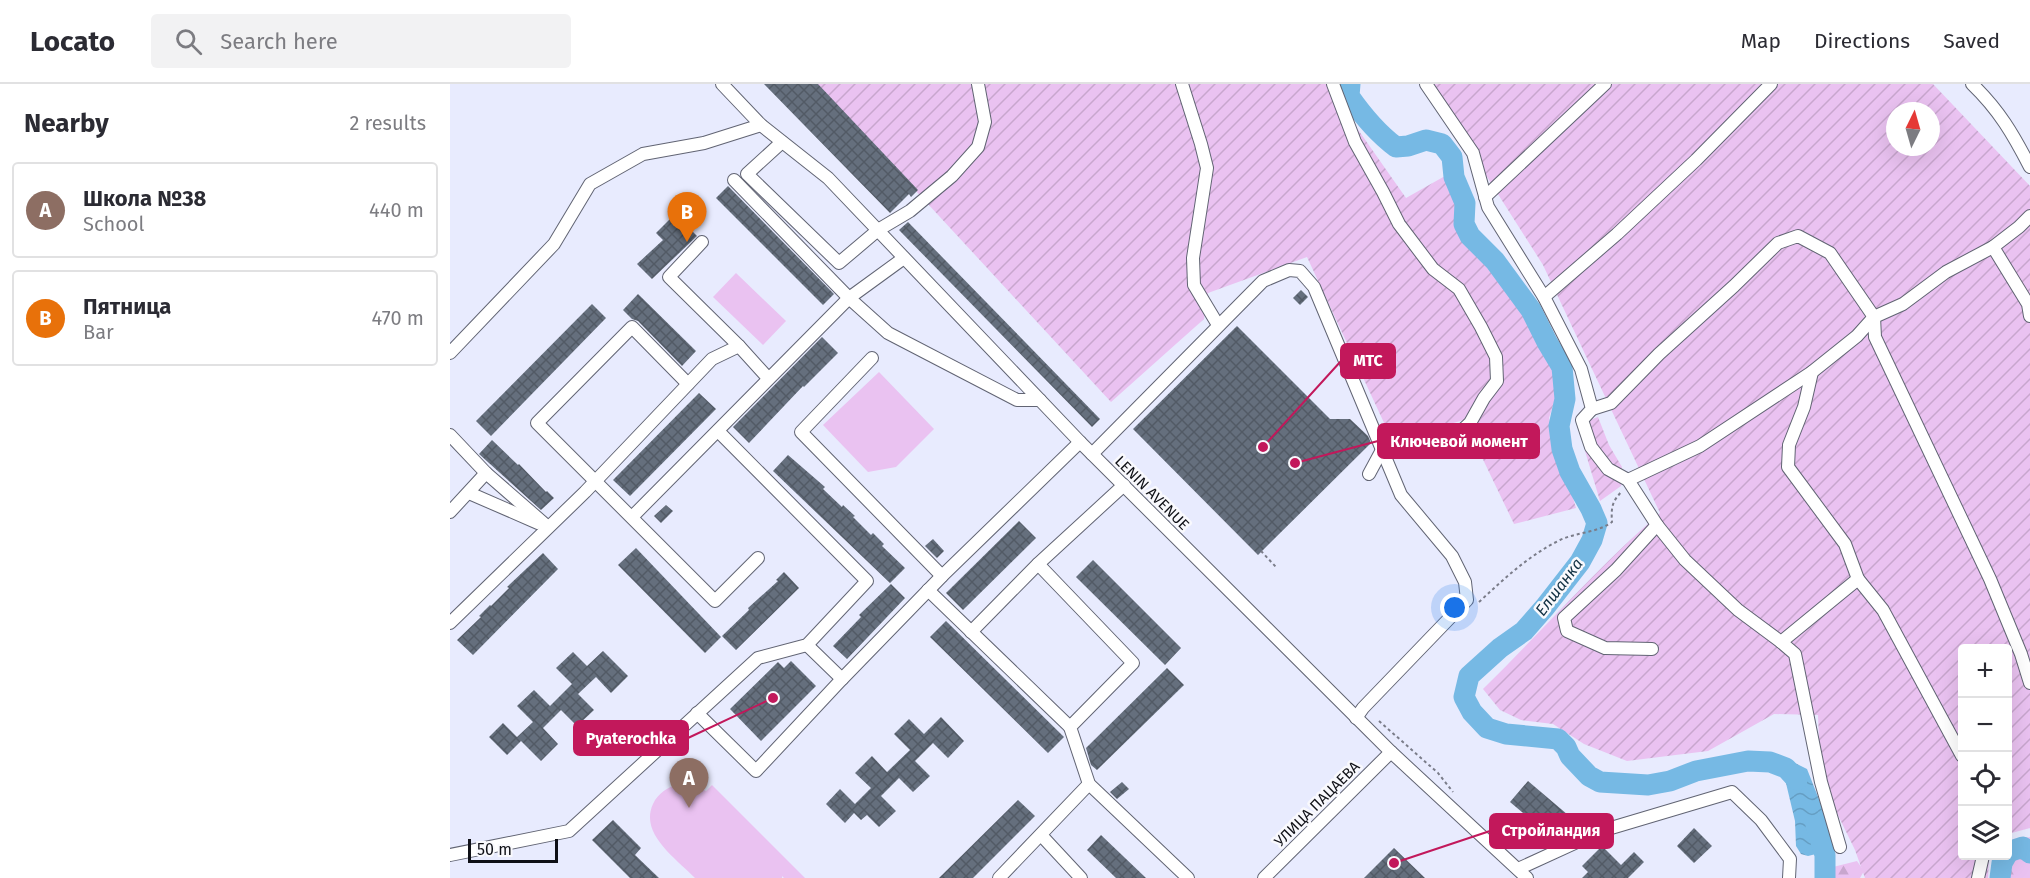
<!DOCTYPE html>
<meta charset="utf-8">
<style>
:root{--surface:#fff;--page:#f2f2f3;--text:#2b2b33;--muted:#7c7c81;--line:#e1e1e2;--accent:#418170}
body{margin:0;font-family:"Fira Sans",sans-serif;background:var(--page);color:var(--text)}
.controls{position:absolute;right:18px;bottom:18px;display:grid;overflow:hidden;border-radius:6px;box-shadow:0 6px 24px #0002}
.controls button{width:54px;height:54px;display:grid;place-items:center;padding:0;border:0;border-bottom:2px solid var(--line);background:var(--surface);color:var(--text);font:30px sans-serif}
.compass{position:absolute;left:1436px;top:18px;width:54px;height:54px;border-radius:50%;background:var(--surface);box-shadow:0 6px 24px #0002;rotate:5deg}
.scale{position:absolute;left:18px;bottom:15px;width:90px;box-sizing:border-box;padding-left:6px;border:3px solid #0f1016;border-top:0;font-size:16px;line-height:21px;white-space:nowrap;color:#0f1016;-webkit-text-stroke:4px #f9f9fd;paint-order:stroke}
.you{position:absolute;left:1005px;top:524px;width:21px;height:21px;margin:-15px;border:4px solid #fff;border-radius:50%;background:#1a73e8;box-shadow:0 0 0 9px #1a73e833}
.badge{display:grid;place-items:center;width:39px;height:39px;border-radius:50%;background:var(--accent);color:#fff;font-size:20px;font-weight:700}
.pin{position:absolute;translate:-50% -50px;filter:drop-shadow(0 2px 3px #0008)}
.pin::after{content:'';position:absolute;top:32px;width:21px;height:18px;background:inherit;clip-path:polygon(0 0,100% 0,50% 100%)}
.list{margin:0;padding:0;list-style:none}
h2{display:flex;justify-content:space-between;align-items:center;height:78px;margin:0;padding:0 24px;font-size:26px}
h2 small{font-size:20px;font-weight:400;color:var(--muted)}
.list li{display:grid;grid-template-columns:39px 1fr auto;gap:18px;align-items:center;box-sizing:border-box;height:96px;margin:0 12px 12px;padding:0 12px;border:2px solid var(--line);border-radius:6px}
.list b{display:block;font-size:22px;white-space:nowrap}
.list p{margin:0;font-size:20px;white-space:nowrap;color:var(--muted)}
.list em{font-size:20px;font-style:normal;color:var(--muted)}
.icon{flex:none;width:33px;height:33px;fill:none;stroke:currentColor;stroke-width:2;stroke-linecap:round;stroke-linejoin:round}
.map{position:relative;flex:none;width:1580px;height:794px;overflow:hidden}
header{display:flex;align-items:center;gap:36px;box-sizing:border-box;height:84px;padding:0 30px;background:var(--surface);border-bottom:2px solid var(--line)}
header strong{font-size:28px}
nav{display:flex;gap:33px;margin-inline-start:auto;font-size:21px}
.search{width:420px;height:54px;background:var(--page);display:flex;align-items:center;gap:15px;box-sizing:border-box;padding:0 21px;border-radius:6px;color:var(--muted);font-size:22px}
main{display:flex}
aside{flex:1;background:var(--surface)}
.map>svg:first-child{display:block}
.forest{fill:url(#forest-firs)}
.park{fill:#eac2f1}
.garden{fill:url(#garden-furrows);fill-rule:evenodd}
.water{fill:url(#water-waves)}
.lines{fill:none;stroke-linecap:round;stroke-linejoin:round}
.river{stroke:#76b9e4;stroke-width:21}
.building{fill:url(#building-cross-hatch)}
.minor-casing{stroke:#616473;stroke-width:14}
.path{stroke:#7a7c89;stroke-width:2;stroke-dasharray:3 3;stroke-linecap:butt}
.minor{stroke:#fff;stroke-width:12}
.labels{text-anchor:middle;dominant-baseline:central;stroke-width:5;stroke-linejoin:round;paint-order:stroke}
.street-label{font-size:15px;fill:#0f1016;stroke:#f9f9fd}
.water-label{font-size:16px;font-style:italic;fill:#123143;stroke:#f9f9fd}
.leader{fill:none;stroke:#c2185b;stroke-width:2}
.callout-dot{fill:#c2185b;stroke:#f9f9fd;stroke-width:2}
.callout{fill:#c2185b;stroke:#c2185b;stroke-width:2}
.callout-label{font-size:16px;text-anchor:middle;font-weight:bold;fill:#fff}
</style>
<header>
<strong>Locato</strong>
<div class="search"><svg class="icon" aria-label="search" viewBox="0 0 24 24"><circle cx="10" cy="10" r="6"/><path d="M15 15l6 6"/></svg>Search here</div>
<nav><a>Map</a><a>Directions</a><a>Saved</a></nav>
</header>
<main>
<aside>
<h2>Nearby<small>2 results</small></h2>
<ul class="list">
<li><span class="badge" style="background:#8d6e63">A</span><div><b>Школа №38</b><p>School</p></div><em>440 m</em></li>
<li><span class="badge" style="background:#e8710a">B</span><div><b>Пятница</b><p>Bar</p></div><em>470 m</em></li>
</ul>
</aside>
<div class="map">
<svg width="1580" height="794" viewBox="0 0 1580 794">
<defs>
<pattern id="forest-firs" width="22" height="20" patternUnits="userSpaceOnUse" patternTransform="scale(1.5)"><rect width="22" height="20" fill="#eac2f1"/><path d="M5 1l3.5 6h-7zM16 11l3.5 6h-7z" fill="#c8a6ce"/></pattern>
<pattern id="garden-furrows" width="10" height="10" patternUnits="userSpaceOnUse" patternTransform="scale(1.5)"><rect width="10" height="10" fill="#eac2f1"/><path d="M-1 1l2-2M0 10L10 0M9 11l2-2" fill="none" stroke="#c8a6ce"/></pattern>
<pattern id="water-waves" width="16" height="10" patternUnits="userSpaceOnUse" patternTransform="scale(1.5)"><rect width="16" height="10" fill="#76b9e4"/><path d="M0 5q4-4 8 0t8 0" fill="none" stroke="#659ec3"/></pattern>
<pattern id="building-cross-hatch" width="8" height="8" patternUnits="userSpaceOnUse" patternTransform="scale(1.5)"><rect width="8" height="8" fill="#656f7d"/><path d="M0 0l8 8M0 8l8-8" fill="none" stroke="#525a65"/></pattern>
</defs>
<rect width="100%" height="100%" fill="#e8ebfe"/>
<g class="forest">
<polygon points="1580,753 1580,794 1548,794 1545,785 1553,772 1558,772 1558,765 1563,756"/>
<polygon points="1407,777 1414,787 1410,794 1366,794 1367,787"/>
</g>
<g class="park">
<polygon points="286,189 336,237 313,261 263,213"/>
<polygon points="429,288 484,345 446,383 418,388 373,341"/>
<path d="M 229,700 L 244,701 L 256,707 L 262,701 L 355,794 L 334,794 L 332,792 L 332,794 L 245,794 C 227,775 189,750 203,720 C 208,709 218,703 229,700 Z"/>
</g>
<g class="garden">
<polygon points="367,0 876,0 956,114 995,92 1111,297 1099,334 1126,424 1064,440 1014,336 942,356 857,173 758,209 754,235 661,318"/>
<path d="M 978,0 L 1483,0 L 1580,102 L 1580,744 L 1558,750 L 1558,564 L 1512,564 L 1512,772 L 1541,772 L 1539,774 L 1538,794 L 1415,794 L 1405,766 L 1384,723 L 1370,682 L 1368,631 L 1324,630 L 1258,667 L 1177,677 L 1134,660 L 1103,640 L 1071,636 L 1050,626 L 1033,605 C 1092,547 1147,484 1210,429 L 1093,181 ZM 1445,27 L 1481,27 L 1481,63 L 1445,63 Z"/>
<polygon points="1148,333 1159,361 1172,383 1171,402 1150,417 1135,367 1137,363 1135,338"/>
</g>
<polygon class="water" points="1335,674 1357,685 1374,728 1382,766 1358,772 1351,770 1346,762 1345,737 1335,695 1330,691 1326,679"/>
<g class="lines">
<g class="river">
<path d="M 900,0 L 899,12 C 913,32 927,49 946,63 L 958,62 L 976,56 L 992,60 L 1002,73 L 1004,93 L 1015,119 L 1014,140 L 1020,152 L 1045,177 L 1081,226 L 1097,258 L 1112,283 L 1115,315 L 1109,342 L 1112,365 L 1120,388 L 1141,425 L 1147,439 L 1142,456 L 1130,478 L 1095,523 L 1074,547 L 1050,564 L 1019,592 L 1014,613 L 1022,628 L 1037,644 L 1056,650 L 1108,655 L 1116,663 L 1120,672 L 1139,692 L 1150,698 L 1198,701 L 1220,697 L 1246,687 L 1298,677 L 1320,678 L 1336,684 L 1347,696"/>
<polyline points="1366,741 1375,771 1375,794"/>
<polyline points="1558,768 1573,763 1580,769"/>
<polyline points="1550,794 1552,779 1556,772"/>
</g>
</g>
<g class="building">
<polygon points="314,0 368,0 468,106 461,113 459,110 440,129"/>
<polygon points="278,102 384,210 373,221 266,114"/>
<polygon points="225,130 247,152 202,195 187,180 213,156 206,149"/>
<polygon points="458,138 650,335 642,343 449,146"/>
<polygon points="851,206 858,213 850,221 843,214"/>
<polygon points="188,210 246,267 232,282 188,237 182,235 173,226"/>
<polygon points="142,220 156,234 41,352 26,337"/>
<polygon points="787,242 880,335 900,335 918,352 921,359 808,471 683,345"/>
<polygon points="372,253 388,269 354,303 353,302 299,359 283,343"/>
<polygon points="249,309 266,325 180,412 163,396"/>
<polygon points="42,356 68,381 69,380 96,408 97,407 104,414 91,426 29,370"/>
<polygon points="338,371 375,403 373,405 392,423 393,421 405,432 403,433 421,451 423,449 434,460 432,462 455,484 440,499 323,387"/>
<polygon points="216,421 223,427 211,439 204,432"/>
<polygon points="569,437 586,454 513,526 496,509"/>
<polygon points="483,455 494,467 487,474 475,462"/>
<polygon points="186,464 271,553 255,569 168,481"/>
<polygon points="93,469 108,485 23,571 7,556 31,533 29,532 40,521 41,522 59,504 57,503"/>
<polygon points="643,476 731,564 715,581 626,493"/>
<polygon points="334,488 349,504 286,566 272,552 299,526 298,524 328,497 326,496"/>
<polygon points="441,500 455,514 397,575 383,562 411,533 409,531"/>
<polygon points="496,537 614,653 598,669 480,553"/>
<polygon points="153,567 178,592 161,609 146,593 128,610 144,626 127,642 111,626 93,644 108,660 91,677 71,657 57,671 39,653 53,639 67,653 83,638 67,622 84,606 100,622 122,600 106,584 123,568 137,582"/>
<polygon points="341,577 366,602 311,657 280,625 328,578 334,584"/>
<polygon points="717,584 734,601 647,686 641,681 636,664"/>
<polygon points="491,633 514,657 498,674 483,659 465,677 480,692 463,708 449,694 431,712 446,727 429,743 417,731 411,736 404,729 395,739 376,720 390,705 405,720 421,704 405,689 422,672 437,688 460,666 444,650 459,635 474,650"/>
<polygon points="1078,697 1118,731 1100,752 1060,718"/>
<polygon points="672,698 679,705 667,715 660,708"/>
<polygon points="568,716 585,732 523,794 489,794"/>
<polygon points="163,736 191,764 185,771 209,794 180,794 142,756"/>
<polygon points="1244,744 1262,762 1244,779 1227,762"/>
<polygon points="651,751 696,794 666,794 637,766"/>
<polygon points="1152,762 1171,781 1184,768 1194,778 1178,794 1132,794 1138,788 1132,782"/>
<polygon points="944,764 975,794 914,794"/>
</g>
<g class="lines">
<g class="minor-casing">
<g id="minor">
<polyline points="272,0 311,41 378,94 630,358 941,668 1077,794"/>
<polyline points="732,0 751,60 757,84 743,174 744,201 768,241"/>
<polyline points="883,0 905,58 933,108 949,140 983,185 1009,205 1031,243 1046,273 1047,297 1034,314 1020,339 1008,350 933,364 919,390"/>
<polyline points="976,0 1023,69 1038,123 1094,213 1131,285 1142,325 1132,336 1141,363 1158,385 1178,396 1207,441 1235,476 1288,526 1331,558 1408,495"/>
<path d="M 1522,0 C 1549,26 1563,50 1580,83"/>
<polyline points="332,58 297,90 389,179 428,146 460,127 502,92 528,63 535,38 528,0"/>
<polyline points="284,96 399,214 438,249 567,316 590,316"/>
<polyline points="1035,113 1155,0"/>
<polyline points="252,158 219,193 289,262 318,294"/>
<polyline points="1543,163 1578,220 1580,232"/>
<polyline points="1094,213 1167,150 1246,76 1321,0"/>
<polyline points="0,269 104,160 140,100 193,70 254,59 311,41"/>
<polyline points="422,274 351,348 492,492"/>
<polyline points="1362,288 1354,323 1339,361 1338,383 1395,460 1408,495 1433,526 1512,672"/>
<polyline points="238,300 182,243 87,339 265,517 308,474"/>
<polyline points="1142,325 1161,319 1209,270 1284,202 1328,159 1348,152 1380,169 1424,233 1425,253 1540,495 1571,570 1580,599"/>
<polyline points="0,351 36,389 98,443"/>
<polyline points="642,370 813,197 839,186 850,187 864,203 951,411 1002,472 1015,498 1017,516 913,624 906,634"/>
<polyline points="1178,396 1250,362 1362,288 1407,252 1424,233 1453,220 1496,188 1543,163 1569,143 1580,132"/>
<polyline points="19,409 88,439"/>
<polyline points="0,428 36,389"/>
<polyline points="182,433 399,214 454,174"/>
<polyline points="588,480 683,579 620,643 639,700 738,794"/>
<polyline points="478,506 620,643"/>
<polyline points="0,539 135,408 262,275 289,262"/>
<polyline points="521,548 588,480 674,401"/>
<polyline points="1331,558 1345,570 1371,698 1390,763"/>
<polyline points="357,561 392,595 492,492 630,358"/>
<polyline points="1202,565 1155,564 1117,547 1114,534 1166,486 1207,441"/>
<polyline points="247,629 306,687 392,595"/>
<polyline points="591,751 631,794"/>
<polyline points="0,771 119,747 308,574 357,561 417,497 268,347"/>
<polyline points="1068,785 1151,747 1282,708 1311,736 1340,775 1339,794"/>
<polyline points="549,794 639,700"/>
<polyline points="814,794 941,668"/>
<polyline points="1528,794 1533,772"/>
</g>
</g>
<g class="path">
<polyline points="811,467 826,483"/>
<path d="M 1029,518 C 1055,494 1078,472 1110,456 C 1127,448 1147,449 1162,438 C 1161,423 1162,418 1172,407"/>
<polyline points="929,637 988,689 1003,708"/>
</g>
<use href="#minor" class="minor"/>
</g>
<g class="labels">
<g class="street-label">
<text transform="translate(702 409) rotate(45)">LENIN AVENUE</text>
<text transform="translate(867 720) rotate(-45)">УЛИЦА ПАЦАЕВА</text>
</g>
<g class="water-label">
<text transform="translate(1109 503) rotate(-53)">Елшанка</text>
</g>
</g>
<path class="leader" d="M813 363L891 277M845 379L928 357M323 614L238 654M944 779L1040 747"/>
<g class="callout-dot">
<circle cx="813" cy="363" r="6"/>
<circle cx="845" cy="379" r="6"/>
<circle cx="323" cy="614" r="6"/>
<circle cx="944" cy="779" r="6"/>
</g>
<g class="callout">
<rect x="891" y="260" width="54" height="34" rx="6"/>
<rect x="928" y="340" width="161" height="34" rx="6"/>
<rect x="124" y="637" width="114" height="34" rx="6"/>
<rect x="1040" y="730" width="123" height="34" rx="6"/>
</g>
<g class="callout-label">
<text x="918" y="282">МТС</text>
<text x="1009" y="363">Ключевой момент</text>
<text x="181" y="660">Pyaterochka</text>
<text x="1101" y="752">Стройландия</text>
</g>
</svg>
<div class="controls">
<button>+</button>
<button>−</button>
<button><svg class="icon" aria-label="locate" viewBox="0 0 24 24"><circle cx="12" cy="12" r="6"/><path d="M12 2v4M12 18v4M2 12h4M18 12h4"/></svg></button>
<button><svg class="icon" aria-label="layers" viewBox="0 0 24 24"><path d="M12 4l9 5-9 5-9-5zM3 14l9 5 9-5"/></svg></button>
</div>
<svg class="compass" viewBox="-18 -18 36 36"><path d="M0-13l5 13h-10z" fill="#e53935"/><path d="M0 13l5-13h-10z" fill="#7c7c81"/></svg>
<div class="scale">50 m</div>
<div class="you"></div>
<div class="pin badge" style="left:239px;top:724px;background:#8d6e63">A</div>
<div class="pin badge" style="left:237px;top:158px;background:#e8710a">B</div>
</div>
</main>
